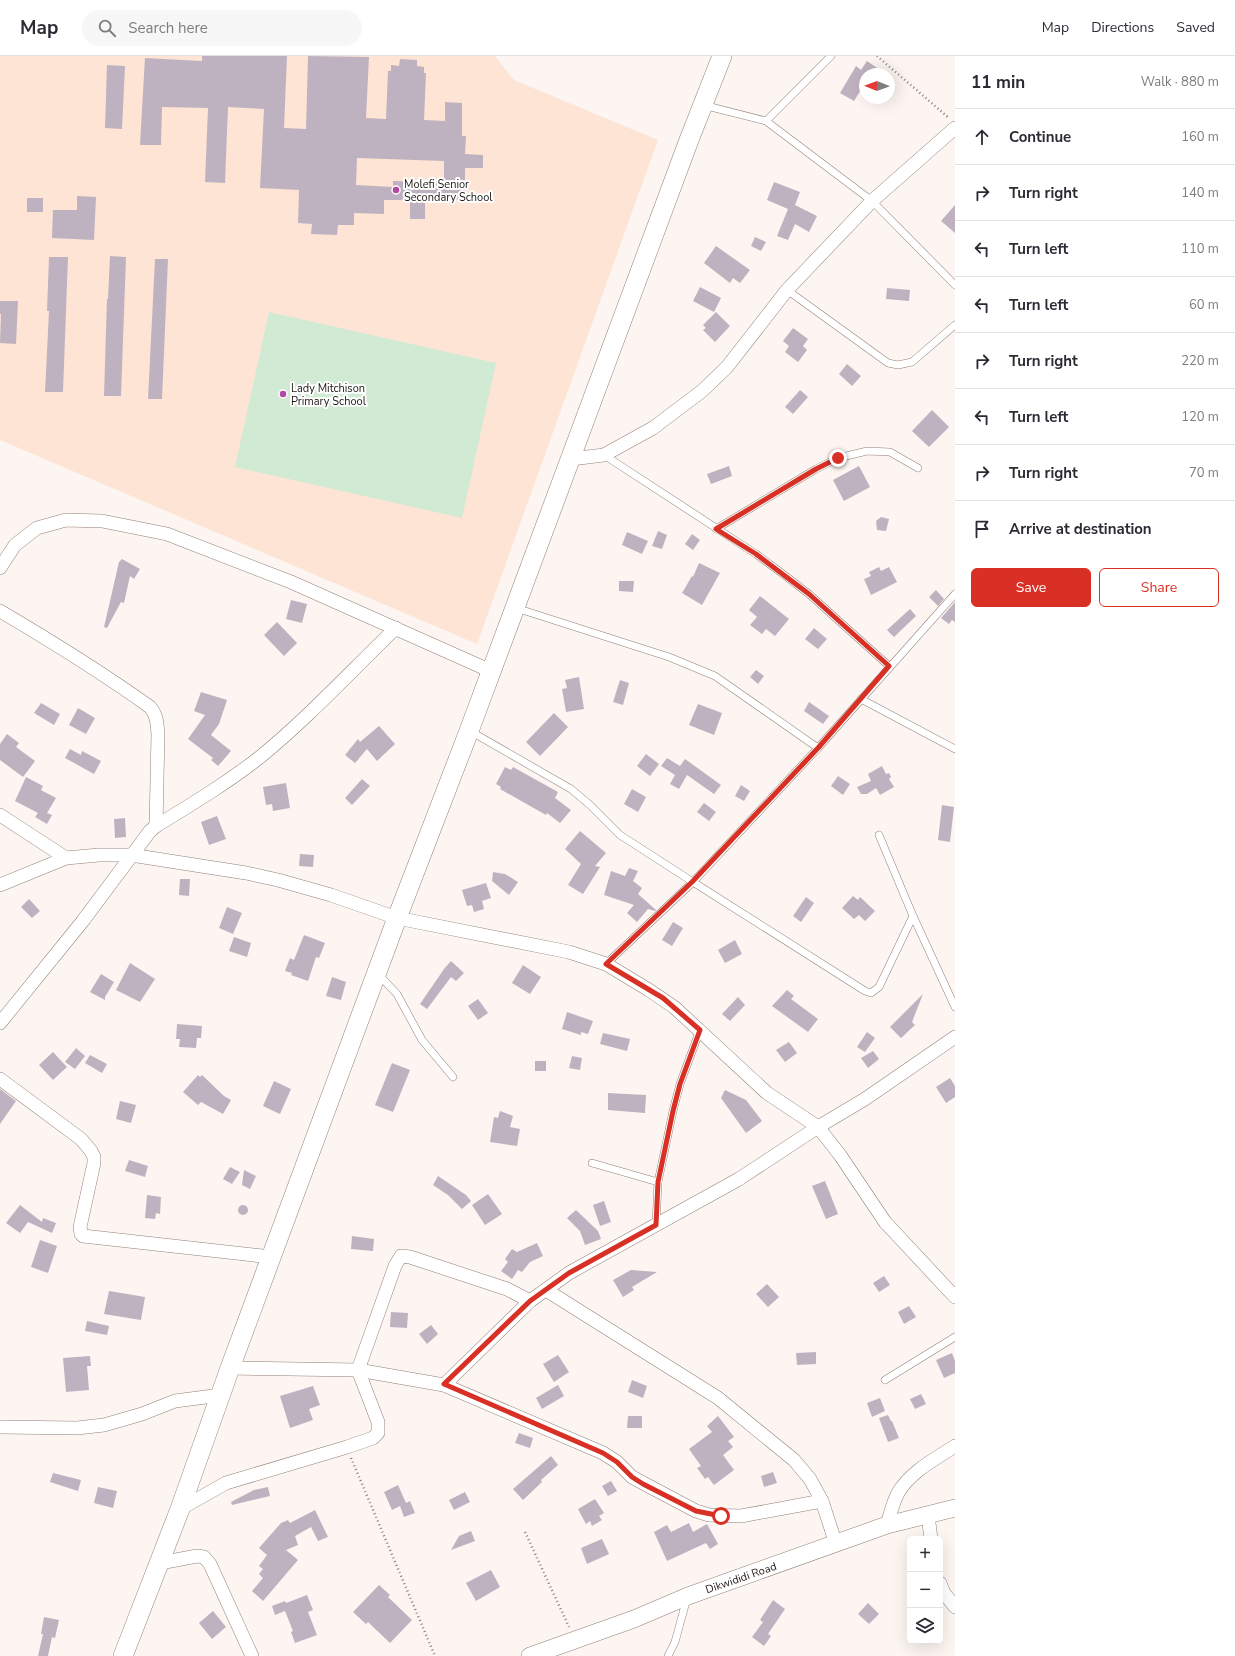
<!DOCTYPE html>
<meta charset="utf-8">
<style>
:root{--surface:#fff;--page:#f7f7f7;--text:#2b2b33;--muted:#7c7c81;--line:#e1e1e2;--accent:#d93025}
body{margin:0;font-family:"Nunito Sans",sans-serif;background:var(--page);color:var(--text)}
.controls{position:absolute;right:12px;bottom:12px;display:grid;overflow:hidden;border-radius:6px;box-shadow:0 4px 16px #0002}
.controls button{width:36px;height:36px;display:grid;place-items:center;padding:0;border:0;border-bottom:1px solid var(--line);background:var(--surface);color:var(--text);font:20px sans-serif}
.compass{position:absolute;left:859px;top:12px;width:36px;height:36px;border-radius:50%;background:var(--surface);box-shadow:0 4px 16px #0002;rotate:271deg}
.stop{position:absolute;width:12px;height:12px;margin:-9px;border:3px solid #d93025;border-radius:50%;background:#fff}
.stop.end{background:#d93025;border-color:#fff;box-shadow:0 1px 4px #0008}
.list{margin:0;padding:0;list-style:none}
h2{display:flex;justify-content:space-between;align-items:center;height:52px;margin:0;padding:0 16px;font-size:17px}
h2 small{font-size:13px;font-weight:400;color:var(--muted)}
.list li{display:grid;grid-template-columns:26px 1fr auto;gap:12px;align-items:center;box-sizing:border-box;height:56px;padding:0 16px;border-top:1px solid var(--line)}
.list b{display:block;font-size:15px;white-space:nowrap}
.list em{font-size:13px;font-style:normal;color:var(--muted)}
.actions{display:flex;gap:8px;padding:12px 16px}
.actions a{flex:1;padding:9px 0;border:1px solid var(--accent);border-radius:6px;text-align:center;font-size:14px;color:var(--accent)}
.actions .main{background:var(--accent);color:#fff}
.icon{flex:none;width:22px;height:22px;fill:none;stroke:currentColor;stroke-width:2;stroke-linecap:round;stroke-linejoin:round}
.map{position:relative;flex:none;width:955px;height:1600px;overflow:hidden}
header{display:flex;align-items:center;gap:24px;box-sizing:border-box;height:56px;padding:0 20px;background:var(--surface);border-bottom:1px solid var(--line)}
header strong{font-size:19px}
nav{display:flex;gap:22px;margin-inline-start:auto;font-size:14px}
.search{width:280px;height:36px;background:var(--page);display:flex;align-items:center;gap:10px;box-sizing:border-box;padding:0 14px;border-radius:22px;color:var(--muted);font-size:15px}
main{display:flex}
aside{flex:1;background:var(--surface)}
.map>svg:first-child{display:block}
.built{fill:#fee4d5}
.green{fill:#d0ead4}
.building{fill:#bfb2c0;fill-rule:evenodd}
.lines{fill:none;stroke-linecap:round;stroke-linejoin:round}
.service-casing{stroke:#928178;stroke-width:8}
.minor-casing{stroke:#928178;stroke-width:14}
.tertiary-casing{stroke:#928178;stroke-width:18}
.secondary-casing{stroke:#928178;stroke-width:20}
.path{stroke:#88817d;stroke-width:2.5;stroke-dasharray:1 3;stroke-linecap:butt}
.service{stroke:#fff;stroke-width:7}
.minor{stroke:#fff;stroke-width:13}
.tertiary{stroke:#fff;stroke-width:17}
.secondary{stroke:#fff;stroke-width:19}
.route{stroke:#d93025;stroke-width:5}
.poi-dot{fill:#b648a5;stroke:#fff;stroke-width:1.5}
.labels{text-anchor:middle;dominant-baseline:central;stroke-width:4;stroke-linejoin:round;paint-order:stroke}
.poi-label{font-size:11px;fill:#1e1814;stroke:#fff;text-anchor:start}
.street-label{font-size:11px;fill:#1e1814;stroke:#fff}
</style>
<header>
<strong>Map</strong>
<div class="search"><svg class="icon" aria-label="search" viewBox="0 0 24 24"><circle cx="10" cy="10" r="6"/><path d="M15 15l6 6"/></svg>Search here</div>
<nav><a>Map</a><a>Directions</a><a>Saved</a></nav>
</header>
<main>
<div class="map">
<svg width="955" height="1600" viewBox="0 0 955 1600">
<rect width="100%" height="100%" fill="#fdf5f1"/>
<polygon class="built" points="0,0 495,0 514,24 658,84 477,588 0,384"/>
<polygon class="green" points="269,256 496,307 462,462 235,411"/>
<g class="building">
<path d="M 202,0 L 287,0 L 284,72 L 306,73 L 308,0 L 369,1 L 366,62 L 386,63 L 388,15 L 391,15 L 391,9 L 399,10 L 400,3 L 417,4 L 417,10 L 424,11 L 424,17 L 426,17 L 424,64 L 445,65 L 445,46 L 462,47 L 462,80 L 466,80 L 465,98 L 483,99 L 483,112 L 465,112 L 465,144 L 425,144 L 425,163 L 410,163 L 410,144 L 384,144 L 384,158 L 354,157 L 354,169 L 338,169 L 337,179 L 311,178 L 312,168 L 298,167 L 299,134 L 260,132 L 264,53 L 228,51 L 225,127 L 205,126 L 208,52 L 162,51 L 161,89 L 140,89 L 145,2 L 202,5 ZM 357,102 L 444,105 L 444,126 L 393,125 L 393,131 L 356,129 Z"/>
<polygon points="867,5 886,18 865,18 865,34 862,32 854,45 840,37 856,10 861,14"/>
<polygon points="107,9 125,10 122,73 105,72"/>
<polygon points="774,126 800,136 795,149 817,160 809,176 795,168 788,184 777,180 788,153 767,144"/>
<polygon points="77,140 96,141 94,184 52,182 53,154 77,154"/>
<rect x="27" y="142" width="16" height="14"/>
<polygon points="955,149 955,177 941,165"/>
<polygon points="755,181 766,186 761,195 751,190"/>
<polygon points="716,190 750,214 740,227 733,222 730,227 704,207"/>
<polygon points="110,200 126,201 121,340 104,340 107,243 108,243"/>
<polygon points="49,201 68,201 63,336 45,336 49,255 47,255"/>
<polygon points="155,203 168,203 162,343 148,343"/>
<polygon points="700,231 721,242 714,256 693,245"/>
<polygon points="887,232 910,234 909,245 886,243"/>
<polygon points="0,245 18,245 16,288 0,287 1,258 0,258"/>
<polygon points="716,256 730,270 715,286 703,274 706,272 703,269"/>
<polygon points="793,272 808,283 803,290 807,294 798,306 785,296 789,290 783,285"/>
<polygon points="847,308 861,320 852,330 839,318"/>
<polygon points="800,334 808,341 793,358 785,351"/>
<polygon points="932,354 949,371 929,391 912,375"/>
<polygon points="729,410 732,420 711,428 707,418"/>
<polygon points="859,410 870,431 844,445 833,424"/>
<polygon points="881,461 889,463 886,475 877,474 876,465"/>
<polygon points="658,475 667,479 662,493 652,490"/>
<polygon points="627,476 648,485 642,498 622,489"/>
<polygon points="692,478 700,484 693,494 685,488"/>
<polygon points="122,503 140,513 134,523 130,520 124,547 121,546 107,572 104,571 119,506"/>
<polygon points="699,507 720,517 702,549 682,537 692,520 693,521"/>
<polygon points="879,511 881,515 889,511 897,526 871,539 864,523 871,520 869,516"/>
<polygon points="619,525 634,525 633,536 619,535"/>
<polygon points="936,534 944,543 938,550 929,541"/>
<polygon points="760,540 789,563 775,580 766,573 762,578 750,569 757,561 749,554"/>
<polygon points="291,544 307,548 302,567 286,563"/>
<polygon points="955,546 955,566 952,564 949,568 941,562"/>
<polygon points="910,553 916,560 894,581 887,574"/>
<polygon points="277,566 297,587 284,600 264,579"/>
<polygon points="814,572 827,583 818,593 805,583"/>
<polygon points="756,614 764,620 758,628 750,621"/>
<polygon points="579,621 584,653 566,656 562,633 567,632 565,624"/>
<polygon points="620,624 629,627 623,649 613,646"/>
<polygon points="201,636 227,644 219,668 211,679 231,695 218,710 211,704 213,702 188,683 205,659 194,655"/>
<polygon points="809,646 829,660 823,668 804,655"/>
<polygon points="41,647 60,658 54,669 34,657"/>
<polygon points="698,648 722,657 714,679 689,669"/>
<polygon points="78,652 95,662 86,678 69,669"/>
<polygon points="554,657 568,671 540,700 526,686"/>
<polygon points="379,670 395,688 377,705 367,693 355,707 345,699 358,683 360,686"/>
<polygon points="7,678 19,687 16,691 35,705 23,721 0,704 0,688"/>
<polygon points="70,693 81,699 82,695 101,705 94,718 65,702"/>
<polygon points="646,698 659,708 650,720 637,710"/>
<polygon points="667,702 680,710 685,703 721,729 714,738 687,719 679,733 670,728 675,719 661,710"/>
<polygon points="882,710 886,718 889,717 891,721 889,723 894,731 880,739 876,732 867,738 861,738 857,731 871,725 868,718"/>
<polygon points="505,711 511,714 513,711 558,736 555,742 571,754 560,767 547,757 546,759 500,733 501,731 496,728"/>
<polygon points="838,720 850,728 843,739 831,730"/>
<polygon points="26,721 43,730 41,734 56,742 47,757 52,759 47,768 35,761 38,757 15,745"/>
<polygon points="362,723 370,730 352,749 345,742"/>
<polygon points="286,727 290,752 273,755 272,748 266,749 263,731"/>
<polygon points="741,729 750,735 744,745 735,740"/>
<polygon points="632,733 646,741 638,756 624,748"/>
<polygon points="704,747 716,756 709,765 697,756"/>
<polygon points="942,749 954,751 950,786 938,784"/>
<polygon points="217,760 226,783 209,789 201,766"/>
<polygon points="125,762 126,781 115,782 114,763"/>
<polygon points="580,775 606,797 595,810 600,811 583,838 568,829 581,808 565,793"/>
<polygon points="300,798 314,799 313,811 299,810"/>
<polygon points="629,812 638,815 633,825 642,832 638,838 656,854 655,855 648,853 637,866 627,857 634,849 604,839 611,815 625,820"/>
<polygon points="493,816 505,818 518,826 509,839 492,825"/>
<polygon points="180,823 190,823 189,840 179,839"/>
<polygon points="486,827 491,842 482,845 484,853 474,856 472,849 467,850 462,834"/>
<polygon points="853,840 858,844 860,841 875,855 865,865 859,859 854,863 842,852"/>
<polygon points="806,841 814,847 801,866 793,860"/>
<polygon points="29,843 40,855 32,862 21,851"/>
<polygon points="227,851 242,857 233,878 219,872"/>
<polygon points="673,866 683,872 672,890 662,884"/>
<polygon points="304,879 325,887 319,902 316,901 308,925 291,919 292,917 285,915 290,902 294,904"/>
<polygon points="234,881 251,887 247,901 229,895"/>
<polygon points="735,884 742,898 725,907 718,894"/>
<polygon points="451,905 464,917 456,925 451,921 427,953 420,948 444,913"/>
<polygon points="130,907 155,923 140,946 116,934"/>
<polygon points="523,909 541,921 530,938 512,927"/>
<polygon points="101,918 114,926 105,941 105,944 90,936"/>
<polygon points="332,921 346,926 341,944 326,940"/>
<polygon points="787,934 794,940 791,943 818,963 808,976 772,950"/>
<polygon points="923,938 912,966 915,969 901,982 890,971"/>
<polygon points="738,941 745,949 730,965 722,958"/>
<polygon points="478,943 488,957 478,964 468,950"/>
<polygon points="567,956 593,965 588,978 581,976 581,979 562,973"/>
<polygon points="177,968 202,970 201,982 197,982 196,992 179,991 180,983 176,983"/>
<polygon points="867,976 875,982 865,996 857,991"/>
<polygon points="603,977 630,983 627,995 600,988"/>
<polygon points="789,986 797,997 785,1006 776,994"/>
<polygon points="76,992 85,1000 75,1013 65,1006"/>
<polygon points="873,995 879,1003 868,1012 861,1002"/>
<polygon points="53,996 67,1011 53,1024 39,1009"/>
<polygon points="90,999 107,1008 102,1017 85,1007"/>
<polygon points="572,1000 582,1002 580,1014 569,1012"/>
<rect x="535" y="1005" width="11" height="10"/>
<polygon points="392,1007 410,1014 393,1056 375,1049"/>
<polygon points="198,1019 200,1021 202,1019 224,1040 231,1044 223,1058 201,1046 198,1049 183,1036"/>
<polygon points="950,1022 955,1030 955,1041 946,1047 936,1031"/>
<polygon points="274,1025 291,1033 280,1058 263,1050"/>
<polygon points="0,1033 16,1045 0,1068"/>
<polygon points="725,1034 746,1044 762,1065 746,1077 721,1042"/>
<polygon points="608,1037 646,1039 645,1057 608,1054"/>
<polygon points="120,1045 136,1049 131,1067 116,1063"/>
<polygon points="500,1055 513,1060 510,1071 520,1073 517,1090 490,1086 494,1061 498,1062"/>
<polygon points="129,1104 148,1110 145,1121 125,1115"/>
<polygon points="230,1111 240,1116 232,1128 223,1123"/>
<polygon points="244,1114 256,1120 250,1133 242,1129"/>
<polygon points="438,1120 466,1139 471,1145 462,1153 448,1139 433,1129"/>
<polygon points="825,1125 838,1158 826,1163 812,1130"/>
<polygon points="488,1138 502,1158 485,1169 472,1149"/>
<polygon points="147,1139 161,1141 160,1158 156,1157 155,1163 145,1162"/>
<polygon points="604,1145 611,1166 600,1170 593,1149"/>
<circle cx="243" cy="1154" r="5"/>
<polygon points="20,1149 42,1166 43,1162 56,1167 52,1177 28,1166 20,1177 6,1167"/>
<polygon points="576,1154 598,1175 601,1183 585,1189 580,1175 567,1162"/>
<polygon points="352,1180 374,1183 373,1195 351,1193"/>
<polygon points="40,1184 57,1190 48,1217 31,1211"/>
<polygon points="537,1187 543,1200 530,1206 522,1216 518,1214 512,1223 501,1215 508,1206 505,1203 512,1193 517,1196"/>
<polygon points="631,1214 657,1216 632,1231 634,1234 623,1241 613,1224"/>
<polygon points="884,1220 890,1229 879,1236 873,1227"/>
<polygon points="767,1228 779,1241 768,1251 756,1238"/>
<polygon points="109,1235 145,1241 141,1264 104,1258"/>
<polygon points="909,1250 916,1261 904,1268 898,1256"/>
<polygon points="391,1256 408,1257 407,1272 390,1271"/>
<polygon points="87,1265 109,1270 107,1279 85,1275"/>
<polygon points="431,1269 438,1278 427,1288 419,1278"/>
<polygon points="816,1296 816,1308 797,1309 796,1297"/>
<polygon points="952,1297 955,1305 955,1317 944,1322 936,1304"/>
<polygon points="558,1299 569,1316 554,1326 543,1308"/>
<polygon points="90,1300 91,1310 87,1310 89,1334 66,1336 63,1302"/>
<polygon points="632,1324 647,1330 643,1342 628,1336"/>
<polygon points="558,1329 564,1340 542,1353 536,1342"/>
<polygon points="313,1330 320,1349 309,1353 313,1364 290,1372 280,1340"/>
<polygon points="921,1338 926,1348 915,1353 910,1343"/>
<polygon points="880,1342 885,1355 872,1361 867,1347"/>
<polygon points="888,1359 891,1365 892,1365 899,1382 888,1386 879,1362"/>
<polygon points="628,1360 642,1360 642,1372 627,1372"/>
<polygon points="718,1360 734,1381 728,1385 733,1391 723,1399 734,1414 714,1429 708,1421 705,1423 697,1412 701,1410 689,1393 712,1376 707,1370"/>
<polygon points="519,1377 533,1382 530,1392 515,1387"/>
<polygon points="551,1400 558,1409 541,1424 542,1426 523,1444 513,1433"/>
<polygon points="773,1416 777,1427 764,1431 761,1420"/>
<polygon points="53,1417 81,1424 78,1435 50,1426"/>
<polygon points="611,1425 617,1435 608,1440 602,1430"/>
<polygon points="398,1429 406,1447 410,1445 415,1457 404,1461 400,1450 392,1454 384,1436"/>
<polygon points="98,1431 117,1435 113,1452 94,1447"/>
<polygon points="268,1431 270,1440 232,1449 231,1446 254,1434"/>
<polygon points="465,1436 470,1446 454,1454 449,1444"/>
<polygon points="595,1443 604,1457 599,1460 602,1464 592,1470 590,1465 586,1468 578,1453"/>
<polygon points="315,1454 328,1481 318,1485 311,1471 295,1480 298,1489 286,1494 298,1504 263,1545 252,1535 263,1522 259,1518 263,1513 259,1510 267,1499 259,1492 281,1467 288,1464 290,1467"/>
<polygon points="689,1467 693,1476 707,1468 718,1488 710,1493 706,1487 667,1505 654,1476 667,1469 671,1476"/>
<polygon points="471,1475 475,1485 451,1494 459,1480"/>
<polygon points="602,1483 609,1498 587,1508 581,1492"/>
<polygon points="491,1514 500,1531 476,1545 466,1527"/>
<polygon points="379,1529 390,1539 388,1541 412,1564 390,1587 368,1566 366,1568 353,1556"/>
<polygon points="307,1539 313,1554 308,1556 317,1579 295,1587 291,1576 293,1575 285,1555 275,1559 272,1550 285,1545 286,1547"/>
<polygon points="773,1544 785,1553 768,1578 771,1580 764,1590 752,1581 763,1566 760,1564"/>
<polygon points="868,1547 879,1558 869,1568 858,1558"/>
<polygon points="213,1555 226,1571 212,1583 199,1567"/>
<polygon points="44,1561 59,1564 55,1582 52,1581 48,1600 38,1600 43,1578 41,1578"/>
</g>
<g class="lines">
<g class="service-casing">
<g id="service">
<polyline points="703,49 766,65 831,0"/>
<polyline points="766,65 872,145 955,229"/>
<polyline points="787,234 888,307 898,309 912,306 955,269"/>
<polyline points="604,399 756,498 783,518 809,538 889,610"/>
<polyline points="716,473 816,413 838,402 867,395 890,396 918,412"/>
<polyline points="516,552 669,601 715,620 818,692"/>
<polyline points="861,643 955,693"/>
<polyline points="470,675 571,733 590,749 620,779 693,826 818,692 955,538"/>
<polyline points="879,779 913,860 955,951"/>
<polyline points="606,908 693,826 865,935 871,937 879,931 913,860"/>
<polyline points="377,917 397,938 422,984 453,1021"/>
<polyline points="592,1107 658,1126"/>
<polyline points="656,1169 658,1126 673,1055 680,1028 700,974"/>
<polyline points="885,1324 955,1281"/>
<polyline points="668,1600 675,1586 687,1542"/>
</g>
</g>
<g class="minor-casing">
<g id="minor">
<polyline points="571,403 604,399 653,372 702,335 727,311 787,234 872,145 955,72"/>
<polyline points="0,512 15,489 37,472 66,464 102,465 167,478 291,526 491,615"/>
<path d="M 0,555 C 51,585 101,616 150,651 C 157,659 157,667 158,678 L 156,770"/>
<polyline points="0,759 66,802"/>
<polyline points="0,829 66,802 99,799 131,799 246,817 278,824 331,839 397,862 569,896 606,908 649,934 674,951 767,1037 818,1071 865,1043 955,981"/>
<path d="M 0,967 L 82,866 L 150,775 L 156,770 C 192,748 227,727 260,701 C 308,662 351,615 396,572"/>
<polyline points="0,1023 81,1083 91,1095 94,1101 94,1107 80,1171 81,1178 83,1180 271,1201"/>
<polyline points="230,1312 358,1314 444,1329 530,1245 569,1217 739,1123 818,1071 840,1099 885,1166 955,1241"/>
<polyline points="444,1329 603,1397 617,1406 632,1421 643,1427 696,1455 709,1459 741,1460 822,1445 810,1423 794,1404 718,1342 546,1234"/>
<polyline points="0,1371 77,1372 104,1369 142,1358 175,1345 221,1339"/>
<polyline points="822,1445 836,1488"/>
<polyline points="180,1453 226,1427 347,1391 373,1382 378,1377 378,1366 358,1314 395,1210 401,1200 410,1201 507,1233 530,1245"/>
<polyline points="928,1459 931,1483"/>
<path d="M 887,1469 C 890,1459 893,1446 898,1437 C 910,1416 935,1403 955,1390"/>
<polyline points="160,1507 197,1500 204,1501 210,1508 252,1600"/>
<polyline points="940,1527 944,1537 955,1551"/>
</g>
</g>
<g class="tertiary-casing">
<polyline id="tertiary" points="530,1600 634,1563 688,1540 887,1469 955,1452"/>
</g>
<g class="secondary-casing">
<polyline id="secondary" points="123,1600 180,1453 230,1312 397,862 469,675 689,84 722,0"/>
</g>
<g class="path">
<polyline points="877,0 949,62"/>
<polyline points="351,1402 435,1600"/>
<polyline points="525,1476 569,1571"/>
</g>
<use href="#service" class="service"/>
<use href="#minor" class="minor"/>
<use href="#tertiary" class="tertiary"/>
<use href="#secondary" class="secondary"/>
</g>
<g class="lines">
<polyline class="route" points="721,1460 696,1455 643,1428 632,1421 617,1406 603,1397 444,1328 530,1245 569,1217 656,1169 658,1126 673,1055 680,1028 700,974 663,942 606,908 692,826 818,692 889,610 809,538 756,498 716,473 816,413 838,402"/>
</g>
<g class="poi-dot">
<circle cx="396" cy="134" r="4"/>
<circle cx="283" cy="338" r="4"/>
</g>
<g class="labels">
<g class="poi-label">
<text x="404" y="128">Molefi Senior<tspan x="404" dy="13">Secondary School</tspan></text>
<text x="291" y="332">Lady Mitchison<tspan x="291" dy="13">Primary School</tspan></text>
</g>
<g class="street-label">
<text transform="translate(741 1522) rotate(-19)">Dikwididi Road</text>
</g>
</g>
</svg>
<div class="controls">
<button>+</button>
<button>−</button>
<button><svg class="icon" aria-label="layers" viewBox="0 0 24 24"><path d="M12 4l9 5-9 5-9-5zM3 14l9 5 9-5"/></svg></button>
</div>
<svg class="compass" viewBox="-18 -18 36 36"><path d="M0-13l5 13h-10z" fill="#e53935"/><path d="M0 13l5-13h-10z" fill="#7c7c81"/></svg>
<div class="stop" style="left:721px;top:1460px"></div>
<div class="stop end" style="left:838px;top:402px"></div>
</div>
<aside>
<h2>11 min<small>Walk · 880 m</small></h2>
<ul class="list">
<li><svg class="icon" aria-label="ahead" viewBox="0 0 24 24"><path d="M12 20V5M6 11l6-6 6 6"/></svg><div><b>Continue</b></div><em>160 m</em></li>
<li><svg class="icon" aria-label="right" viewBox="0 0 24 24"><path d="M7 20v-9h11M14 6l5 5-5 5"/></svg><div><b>Turn right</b></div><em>140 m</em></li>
<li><svg class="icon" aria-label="left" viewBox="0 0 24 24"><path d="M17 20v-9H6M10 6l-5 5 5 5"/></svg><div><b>Turn left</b></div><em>110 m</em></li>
<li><svg class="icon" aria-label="left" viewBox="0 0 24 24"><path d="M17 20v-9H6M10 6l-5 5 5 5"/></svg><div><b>Turn left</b></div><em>60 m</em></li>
<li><svg class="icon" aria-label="right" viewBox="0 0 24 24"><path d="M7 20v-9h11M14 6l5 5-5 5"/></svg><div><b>Turn right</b></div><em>220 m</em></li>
<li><svg class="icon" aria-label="left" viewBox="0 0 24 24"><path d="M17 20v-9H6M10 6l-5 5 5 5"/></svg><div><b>Turn left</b></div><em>120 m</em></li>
<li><svg class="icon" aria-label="right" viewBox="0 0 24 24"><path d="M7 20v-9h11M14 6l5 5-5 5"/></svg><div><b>Turn right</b></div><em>70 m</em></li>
<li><svg class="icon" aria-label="arrive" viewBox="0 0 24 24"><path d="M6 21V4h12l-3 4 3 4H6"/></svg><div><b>Arrive at destination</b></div></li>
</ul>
<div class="actions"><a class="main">Save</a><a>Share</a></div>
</aside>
</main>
